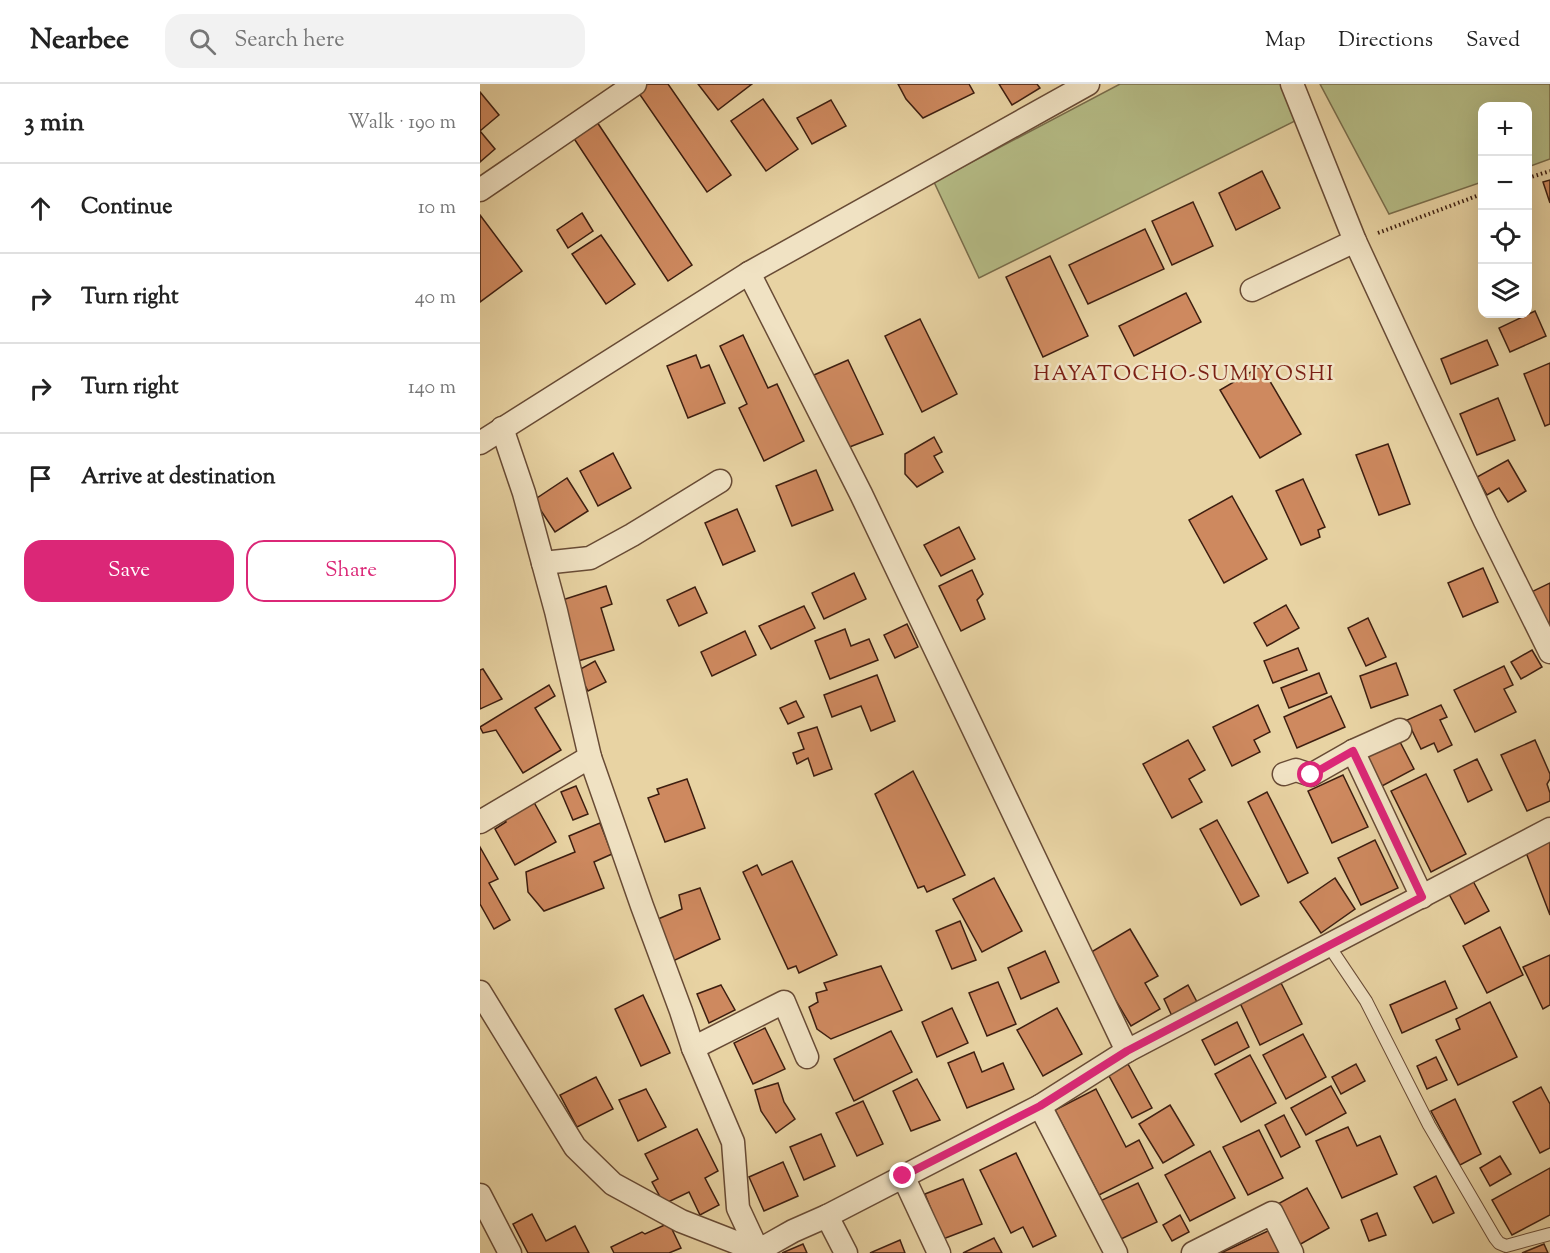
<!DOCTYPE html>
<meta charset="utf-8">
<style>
:root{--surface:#fff;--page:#f2f2f2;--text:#222;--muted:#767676;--line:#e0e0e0;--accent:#db2777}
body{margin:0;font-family:"Sorts Mill Goudy",serif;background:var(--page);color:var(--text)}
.controls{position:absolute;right:18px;top:18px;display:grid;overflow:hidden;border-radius:12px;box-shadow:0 6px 24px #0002}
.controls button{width:54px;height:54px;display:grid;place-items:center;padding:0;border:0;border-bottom:2px solid var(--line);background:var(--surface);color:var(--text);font:30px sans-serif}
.stop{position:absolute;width:18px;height:18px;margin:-14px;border:4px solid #db2777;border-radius:50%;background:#fff}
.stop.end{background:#db2777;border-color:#fff;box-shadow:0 2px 6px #0008}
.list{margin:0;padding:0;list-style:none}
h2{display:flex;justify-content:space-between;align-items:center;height:78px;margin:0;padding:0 24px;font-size:26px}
h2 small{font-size:20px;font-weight:400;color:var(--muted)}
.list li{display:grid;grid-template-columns:39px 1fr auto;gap:18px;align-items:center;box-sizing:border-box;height:90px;padding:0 24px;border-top:2px solid var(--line)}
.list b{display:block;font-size:22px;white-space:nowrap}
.list em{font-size:20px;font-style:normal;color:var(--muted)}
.actions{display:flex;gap:12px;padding:18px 24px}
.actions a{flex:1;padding:14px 0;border:2px solid var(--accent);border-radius:18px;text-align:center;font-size:21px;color:var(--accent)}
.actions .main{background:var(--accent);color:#fff}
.icon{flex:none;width:33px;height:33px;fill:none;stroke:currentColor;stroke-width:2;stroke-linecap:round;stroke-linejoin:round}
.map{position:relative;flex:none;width:1070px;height:1169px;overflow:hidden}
header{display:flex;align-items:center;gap:36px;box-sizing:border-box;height:84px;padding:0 30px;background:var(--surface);border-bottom:2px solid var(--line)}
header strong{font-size:28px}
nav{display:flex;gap:33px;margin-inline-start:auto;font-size:21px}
.search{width:420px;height:54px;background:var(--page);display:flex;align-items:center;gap:15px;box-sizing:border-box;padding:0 21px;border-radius:18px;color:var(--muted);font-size:22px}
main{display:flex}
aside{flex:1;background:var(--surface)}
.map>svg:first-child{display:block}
.green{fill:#b5bc86;stroke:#796d4b;stroke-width:1.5}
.building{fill:#ce895f;stroke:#3d1e10;stroke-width:1.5}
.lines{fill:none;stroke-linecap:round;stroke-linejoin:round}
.service-casing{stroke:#684b35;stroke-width:14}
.minor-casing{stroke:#684b35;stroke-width:25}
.path{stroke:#3d1e10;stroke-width:4;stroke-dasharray:1.5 3;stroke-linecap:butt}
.service{stroke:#f0e2c3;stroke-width:12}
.minor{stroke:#f0e2c3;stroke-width:22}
.route{stroke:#db2777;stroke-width:8}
.labels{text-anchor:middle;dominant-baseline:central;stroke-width:5;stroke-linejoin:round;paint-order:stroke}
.quarter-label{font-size:21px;letter-spacing:1.5px;fill:#7a1f14;stroke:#f0e2c3}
</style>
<header>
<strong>Nearbee</strong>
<div class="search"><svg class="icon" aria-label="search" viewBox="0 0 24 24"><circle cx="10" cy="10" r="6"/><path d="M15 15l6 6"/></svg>Search here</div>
<nav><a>Map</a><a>Directions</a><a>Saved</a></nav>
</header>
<main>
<aside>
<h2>3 min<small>Walk · 190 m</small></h2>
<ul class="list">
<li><svg class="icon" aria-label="ahead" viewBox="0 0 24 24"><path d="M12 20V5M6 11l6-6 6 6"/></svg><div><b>Continue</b></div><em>10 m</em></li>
<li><svg class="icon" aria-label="right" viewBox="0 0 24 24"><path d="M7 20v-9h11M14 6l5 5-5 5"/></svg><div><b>Turn right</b></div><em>40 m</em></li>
<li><svg class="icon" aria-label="right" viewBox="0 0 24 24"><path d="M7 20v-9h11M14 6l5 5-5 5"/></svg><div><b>Turn right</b></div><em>140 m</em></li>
<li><svg class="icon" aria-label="arrive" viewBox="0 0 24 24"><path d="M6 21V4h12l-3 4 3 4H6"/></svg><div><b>Arrive at destination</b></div></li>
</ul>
<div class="actions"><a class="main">Save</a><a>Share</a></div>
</aside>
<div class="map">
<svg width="1070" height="1169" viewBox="0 0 1070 1169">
<rect width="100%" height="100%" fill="#e8d3a3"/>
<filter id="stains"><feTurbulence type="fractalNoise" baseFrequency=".00333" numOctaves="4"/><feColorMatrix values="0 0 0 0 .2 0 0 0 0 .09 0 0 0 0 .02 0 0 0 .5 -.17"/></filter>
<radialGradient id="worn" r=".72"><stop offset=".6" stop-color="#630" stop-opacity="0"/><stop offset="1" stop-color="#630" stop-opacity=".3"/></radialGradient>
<g class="green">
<polygon points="640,0 801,0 819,35 499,194 454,98"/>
<polygon points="840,0 1070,0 1070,75 1048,83 1048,22 1002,22 1002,98 909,130"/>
</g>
<g class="building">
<polygon points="163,0 188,0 251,91 227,108 156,5"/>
<polygon points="218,0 272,0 238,26"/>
<polygon points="418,0 489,0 494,9 443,34 426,15"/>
<polygon points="519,0 557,0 560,4 532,21"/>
<polygon points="0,8 19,31 0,47 15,65 0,78"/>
<polygon points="283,15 318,65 286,87 251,37"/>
<polygon points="351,16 366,42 332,60 317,34"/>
<polygon points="115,35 212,181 188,197 91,50"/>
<polygon points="782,87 800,124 756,146 739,109"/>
<polygon points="1070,96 1070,119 1063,98"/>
<polygon points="713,118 733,162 692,181 672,137"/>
<polygon points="102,129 113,147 88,164 77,146"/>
<polygon points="0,131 42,187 0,218"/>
<polygon points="665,145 684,185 608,220 589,181"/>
<polygon points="121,151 155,200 126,220 92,170"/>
<polygon points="570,172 608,252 563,273 526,193"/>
<polygon points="706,209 721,238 654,272 639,242"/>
<polygon points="1055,227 1066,252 1030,268 1019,244"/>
<polygon points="440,235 477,310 442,328 405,252"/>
<polygon points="263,251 288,304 297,300 324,357 284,377 259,324 267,320 240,262"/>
<polygon points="1007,256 1018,281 971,300 961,275"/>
<polygon points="216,271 221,284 229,281 245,319 208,334 187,282"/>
<polygon points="368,276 403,350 367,364 334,291"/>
<polygon points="1070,279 1070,340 1065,342 1044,290"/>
<polygon points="781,282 821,350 780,374 740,306"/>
<polygon points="1018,314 1035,356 997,371 980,330"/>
<polygon points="454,353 462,368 454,372 463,388 437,403 425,390 425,370"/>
<polygon points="908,360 930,420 899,431 876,371"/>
<polygon points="133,369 151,404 118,422 100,387"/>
<polygon points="1028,376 1046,407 1028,418 1019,404 1007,411 997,393"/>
<polygon points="336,386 353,426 312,442 296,402"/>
<polygon points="87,394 108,427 75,448 54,416"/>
<polygon points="823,395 845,443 838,446 840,453 821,461 796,407"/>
<polygon points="752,412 787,475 744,499 709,436"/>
<polygon points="257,425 275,467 243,481 225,439"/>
<polygon points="479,443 495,475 461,492 444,461"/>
<polygon points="1003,484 1018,518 983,533 968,499"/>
<polygon points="492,486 503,510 497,516 505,535 481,547 459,502"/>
<polygon points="374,489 386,515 344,535 332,509"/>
<polygon points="1070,499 1070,544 1045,511"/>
<polygon points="126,502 132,520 121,524 134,566 95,578 76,518"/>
<polygon points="215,503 227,529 199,542 187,516"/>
<polygon points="806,521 819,544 787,562 774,539"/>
<polygon points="324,522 335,544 291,565 279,542"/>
<polygon points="888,534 906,573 886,582 868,544"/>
<polygon points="427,540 438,563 415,574 404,551"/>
<polygon points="365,545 371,562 389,555 398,576 350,595 335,557"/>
<polygon points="265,547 276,571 232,592 221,568"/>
<polygon points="818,564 827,586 793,599 784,577"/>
<polygon points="1052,566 1062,583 1041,595 1031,578"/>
<polygon points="115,577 126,598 108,607 97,587"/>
<polygon points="916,579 928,611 891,624 880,592"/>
<polygon points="1024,582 1033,601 1024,605 1036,628 995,648 974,606"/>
<polygon points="3,585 22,615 0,625 0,586"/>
<polygon points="839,589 847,609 809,624 801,604"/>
<polygon points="397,591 415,637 391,647 381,622 352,633 344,611"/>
<polygon points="69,601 75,612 55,624 81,666 43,689 16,646 3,649 0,643"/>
<polygon points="851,612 865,643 817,664 804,633"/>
<polygon points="316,617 324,633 308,640 300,624"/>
<polygon points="778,621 790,648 774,656 780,668 752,682 733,643"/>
<polygon points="961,621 967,633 960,636 972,661 958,668 954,659 941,665 927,636"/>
<polygon points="337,643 352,685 334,692 328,674 317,680 313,669 324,665 318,649"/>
<polygon points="918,654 934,685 902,702 886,671"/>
<polygon points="708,656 725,686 709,695 722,718 692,734 663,680"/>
<polygon points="1055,656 1070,690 1070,695 1067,700 1070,709 1070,717 1047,727 1021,671"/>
<polygon points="997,675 1012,706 988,718 974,686"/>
<polygon points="433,687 485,791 447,808 444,802 438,804 395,710"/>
<polygon points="946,690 986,770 951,788 911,707"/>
<polygon points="863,691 888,743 852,759 828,707"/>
<polygon points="207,695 225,744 185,758 168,714 179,710 177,705"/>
<polygon points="96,702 108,730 93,736 81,708"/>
<polygon points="787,708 828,789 808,799 768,718"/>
<polygon points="51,713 76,758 35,781 15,745 26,738 21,729"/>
<polygon points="737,736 779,812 761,821 720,745"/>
<polygon points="120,739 132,770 114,778 124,804 64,827 48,808 46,788 95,768 89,752"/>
<polygon points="1070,754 1070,831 1045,766"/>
<polygon points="895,756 918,804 881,821 858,774"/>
<polygon points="0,763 18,795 9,799 30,836 14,845 0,820"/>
<polygon points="312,777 357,871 319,889 316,882 308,885 263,788 277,781 282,791"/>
<polygon points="514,794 542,847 502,868 473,815"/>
<polygon points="855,794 875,825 841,849 820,818"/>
<polygon points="993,797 1009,827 985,840 969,810"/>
<polygon points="220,804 240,855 193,877 178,835 202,825 199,811"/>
<polygon points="480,837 496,876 472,885 456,847"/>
<polygon points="1020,843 1043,891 1007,909 983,862"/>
<polygon points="650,845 678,892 665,899 680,925 651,942 608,870"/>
<polygon points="565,867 579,898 541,915 528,884"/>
<polygon points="1070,871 1070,921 1063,925 1043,883"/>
<polygon points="401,882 422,926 351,955 337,945 329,923 338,918 336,909 347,906 344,899"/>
<polygon points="965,897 977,924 922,949 910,921"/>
<polygon points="518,898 536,940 507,952 489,909"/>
<polygon points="801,899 822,940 780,961 760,919"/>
<polygon points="241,901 255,926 229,939 217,910"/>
<polygon points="708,901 717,918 692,932 684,915"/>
<polygon points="163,911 190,969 161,982 135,925"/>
<polygon points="1010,918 1037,973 978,1001 956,956 980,945 976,935"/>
<polygon points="472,924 488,959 457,973 442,938"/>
<polygon points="577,924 602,970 563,992 537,946"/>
<polygon points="757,938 769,963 735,981 722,956"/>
<polygon points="285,944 305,985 273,1000 254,959"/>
<polygon points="411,947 432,988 374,1017 354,975"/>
<polygon points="823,950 846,993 806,1015 783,971"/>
<polygon points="494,968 502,988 523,979 534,1005 487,1024 468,979"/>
<polygon points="770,971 796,1019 761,1038 735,990"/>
<polygon points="956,973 967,996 947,1005 937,982"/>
<polygon points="648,980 672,1024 652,1034 628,990"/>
<polygon points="876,980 885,997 861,1010 852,993"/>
<polygon points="116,993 133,1025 97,1043 80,1011"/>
<polygon points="437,995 460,1036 431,1047 413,1007"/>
<polygon points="298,999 304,1018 315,1035 296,1049 281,1027 275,1006"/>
<polygon points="851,1002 866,1029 826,1051 811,1024"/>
<polygon points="1061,1003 1070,1020 1070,1064 1060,1069 1033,1018"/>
<polygon points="166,1005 186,1043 158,1057 139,1016"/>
<polygon points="616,1005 646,1063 659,1056 673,1084 619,1111 575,1026"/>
<polygon points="975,1015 1001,1070 980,1081 951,1027"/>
<polygon points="383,1017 403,1060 377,1072 356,1029"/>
<polygon points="690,1021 714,1061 683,1079 659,1040"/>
<polygon points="804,1031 820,1063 801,1073 785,1041"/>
<polygon points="868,1043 877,1062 900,1052 917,1090 862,1114 836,1057"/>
<polygon points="217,1045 238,1087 225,1094 239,1121 220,1131 209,1108 184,1120 172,1098 178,1095 165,1070"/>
<polygon points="779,1046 803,1094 768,1111 743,1063"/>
<polygon points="341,1050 355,1082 324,1096 310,1063"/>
<polygon points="730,1067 755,1114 710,1137 685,1091"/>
<polygon points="536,1069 576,1152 553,1163 543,1143 531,1149 500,1086"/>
<polygon points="1020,1072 1031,1090 1010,1102 1000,1084"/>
<polygon points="303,1078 318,1112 284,1127 269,1093"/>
<polygon points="1070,1084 1070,1131 1032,1151 1012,1116"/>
<polygon points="956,1092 974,1129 953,1139 934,1103"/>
<polygon points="483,1095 502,1140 463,1155 445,1110"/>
<polygon points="658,1099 677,1138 639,1156 620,1117"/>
<polygon points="827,1104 849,1144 819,1161 796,1121"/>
<polygon points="897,1129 906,1151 889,1157 881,1136"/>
<polygon points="52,1130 66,1157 95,1142 109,1169 48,1169 33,1140"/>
<polygon points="700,1131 709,1148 692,1157 683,1141"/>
<polygon points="189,1139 201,1164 189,1169 134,1169 131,1163 162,1148 165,1150"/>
<polygon points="790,1146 801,1169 741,1169"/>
<polygon points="514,1154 522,1169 483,1169"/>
<polygon points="420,1156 425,1169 390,1169"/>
<polygon points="323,1160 327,1169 302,1169"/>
<polygon points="1064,1160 1068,1169 1042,1169"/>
</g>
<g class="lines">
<g class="service-casing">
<polyline id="service" points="849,862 886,917 949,1041 1015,1154 1019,1159 1026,1162 1070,1150"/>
</g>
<g class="minor-casing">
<g id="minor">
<polyline points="812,0 875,157 1005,437 1070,568"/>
<polyline points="0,106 155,0"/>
<polyline points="269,189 381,410 647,967"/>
<polyline points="772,206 875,157"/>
<polyline points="22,344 44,409 76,527 110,673 162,822 201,927 213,964 253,1058 258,1124 278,1167 277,1169"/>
<polyline points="0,359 269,189 608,0"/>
<polyline points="63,479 110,474 152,451 240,397"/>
<polyline points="873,667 942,813"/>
<polyline points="804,690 816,686 831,691 873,667 920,646"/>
<polyline points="0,738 110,673"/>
<polyline points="0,908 95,1063 133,1100 201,1137 278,1167"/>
<polyline points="213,964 304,918 327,973"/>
<polyline points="560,1022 636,1169"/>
<polyline points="423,1092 459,1169"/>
<polyline points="0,1111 30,1169"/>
<polyline points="347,1132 366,1169"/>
<polyline points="274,1169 313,1147 347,1132 560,1022 647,967 1070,745"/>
<polyline points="713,1169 792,1129 812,1169"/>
</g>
</g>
<g class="path">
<polyline points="1048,94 1070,87"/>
<polyline points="898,149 1002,110"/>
</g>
<use href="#service" class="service"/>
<use href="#minor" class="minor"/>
</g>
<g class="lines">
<polyline class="route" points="423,1092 560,1022 647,967 942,813 873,667 831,691"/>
</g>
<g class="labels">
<g class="quarter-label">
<text x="704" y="291">HAYATOCHO-SUMIYOSHI</text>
</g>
</g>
<rect width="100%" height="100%" filter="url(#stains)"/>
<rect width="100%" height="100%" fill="url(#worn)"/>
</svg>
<div class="controls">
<button>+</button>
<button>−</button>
<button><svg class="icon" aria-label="locate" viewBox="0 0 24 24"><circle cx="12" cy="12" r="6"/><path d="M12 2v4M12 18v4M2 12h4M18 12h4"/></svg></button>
<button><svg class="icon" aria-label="layers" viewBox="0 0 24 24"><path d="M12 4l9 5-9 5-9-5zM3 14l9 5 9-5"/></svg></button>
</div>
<div class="stop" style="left:831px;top:691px"></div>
<div class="stop end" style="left:423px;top:1092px"></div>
</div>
</main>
